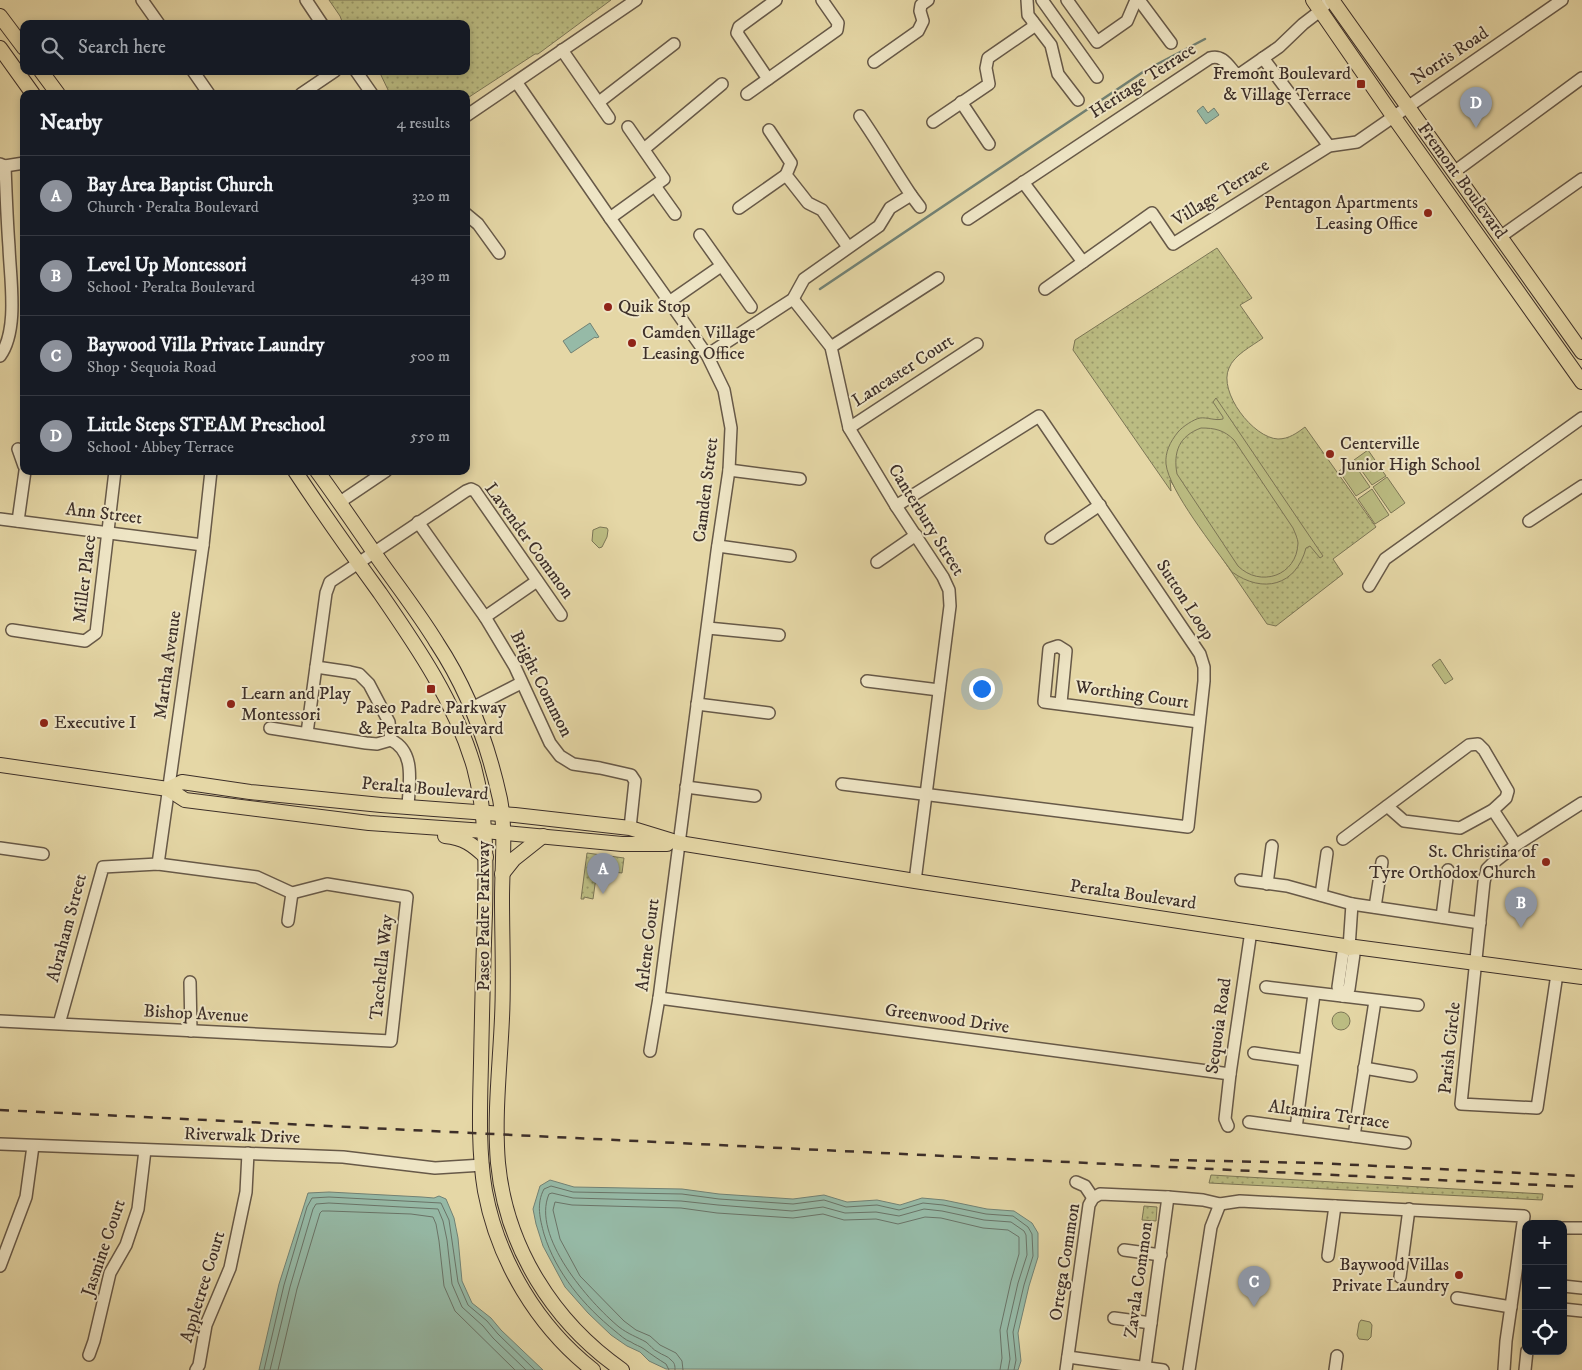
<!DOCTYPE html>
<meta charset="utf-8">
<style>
:root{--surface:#171b24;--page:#20242c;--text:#f1f3f6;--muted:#9ea1a6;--line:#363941;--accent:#8c9099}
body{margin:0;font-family:"IM FELL DW Pica",serif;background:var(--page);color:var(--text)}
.controls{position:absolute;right:15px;bottom:15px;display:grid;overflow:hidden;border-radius:10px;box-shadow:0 2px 8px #0003}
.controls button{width:45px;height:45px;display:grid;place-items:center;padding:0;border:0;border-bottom:1px solid var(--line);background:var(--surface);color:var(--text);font:25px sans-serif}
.you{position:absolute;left:981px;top:688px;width:18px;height:18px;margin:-12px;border:4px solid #fff;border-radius:50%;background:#1a73e8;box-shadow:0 0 0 8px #1a73e833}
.badge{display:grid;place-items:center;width:32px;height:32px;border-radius:50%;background:var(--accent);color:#fff;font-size:16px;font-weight:700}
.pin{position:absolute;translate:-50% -41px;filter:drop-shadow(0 1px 2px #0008)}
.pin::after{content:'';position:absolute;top:26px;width:18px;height:15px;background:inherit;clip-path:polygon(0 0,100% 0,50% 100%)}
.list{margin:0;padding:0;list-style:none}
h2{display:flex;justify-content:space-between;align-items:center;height:65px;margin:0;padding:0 20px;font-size:21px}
h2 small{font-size:16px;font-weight:400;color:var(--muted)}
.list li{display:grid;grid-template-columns:32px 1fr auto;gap:15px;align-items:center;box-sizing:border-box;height:80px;padding:0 20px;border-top:1px solid var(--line)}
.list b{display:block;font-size:19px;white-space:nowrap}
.list p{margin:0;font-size:16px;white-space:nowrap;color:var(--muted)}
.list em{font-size:16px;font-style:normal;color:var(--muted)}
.icon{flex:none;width:28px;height:28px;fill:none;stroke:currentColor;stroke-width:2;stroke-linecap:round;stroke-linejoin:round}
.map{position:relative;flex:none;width:1582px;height:1370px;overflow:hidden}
.search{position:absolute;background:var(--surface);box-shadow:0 2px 8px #0003;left:20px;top:20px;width:450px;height:55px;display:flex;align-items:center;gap:12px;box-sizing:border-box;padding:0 18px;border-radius:10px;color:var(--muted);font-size:19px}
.panel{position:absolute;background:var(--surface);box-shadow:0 2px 8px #0003;left:20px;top:90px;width:450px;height:385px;border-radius:10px}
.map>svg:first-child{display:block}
.grass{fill:url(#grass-dots);stroke:#7c7656}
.park{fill:#bbbc82;stroke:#7c7656;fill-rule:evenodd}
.water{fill:#96baa7;stroke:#728275}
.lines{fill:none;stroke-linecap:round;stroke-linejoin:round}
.shore{stroke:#6a7468;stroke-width:1}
.stream{stroke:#728275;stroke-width:2.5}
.minor-casing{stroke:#675948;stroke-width:14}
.major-casing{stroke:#3d2f29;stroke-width:16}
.minor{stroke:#eee5c5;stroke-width:11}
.major{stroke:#e5d7a6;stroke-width:14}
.rail{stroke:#3d2f29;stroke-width:2.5;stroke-dasharray:9 9;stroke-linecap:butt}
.poi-dot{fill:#8f2418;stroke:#eee5c5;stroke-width:2}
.labels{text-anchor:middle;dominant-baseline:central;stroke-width:4;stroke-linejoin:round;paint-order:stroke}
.street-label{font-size:18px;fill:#3d2f29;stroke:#eee5c5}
.poi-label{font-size:18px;fill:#3d2f29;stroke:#eee5c5;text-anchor:start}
</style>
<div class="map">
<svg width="1582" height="1370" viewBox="0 0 1582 1370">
<defs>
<pattern id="grass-dots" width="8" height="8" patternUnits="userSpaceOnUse" patternTransform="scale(1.25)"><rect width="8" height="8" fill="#bbbc82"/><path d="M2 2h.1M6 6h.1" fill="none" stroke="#99996a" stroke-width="1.8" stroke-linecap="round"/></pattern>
</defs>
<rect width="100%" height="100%" fill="#e5d7a6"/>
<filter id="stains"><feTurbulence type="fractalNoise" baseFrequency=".004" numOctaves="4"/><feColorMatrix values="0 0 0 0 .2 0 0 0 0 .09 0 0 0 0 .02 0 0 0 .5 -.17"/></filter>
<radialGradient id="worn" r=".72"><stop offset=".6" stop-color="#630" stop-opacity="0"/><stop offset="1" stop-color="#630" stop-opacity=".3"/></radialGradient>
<g class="grass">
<polygon points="329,0 611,0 538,54 535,54 466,99 466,94 390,94 379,71 466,71 466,24 343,24 340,16"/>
<path d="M 1217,248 L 1252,298 L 1240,305 L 1263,338 C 1252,346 1234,355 1229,368 C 1218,392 1253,438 1278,439 C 1289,439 1297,433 1305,427 L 1376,527 L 1333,559 L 1343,574 L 1276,626 L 1267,624 L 1190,511 L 1170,480 L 1171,491 L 1073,350 L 1075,340 Z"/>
<polygon points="587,853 624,858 622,873 597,870 593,899 584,897 584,899 581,899"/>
<polygon points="1211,1175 1543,1194 1542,1200 1209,1183"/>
<polygon points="1144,1206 1157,1207 1156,1221 1142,1220"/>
</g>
<g class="park">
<path d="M 1216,398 L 1323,556 L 1320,558 L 1310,546 L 1306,548 C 1296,586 1263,594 1232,572 C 1215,548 1169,491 1166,464 C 1165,452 1170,442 1178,432 C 1182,427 1194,419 1200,418 C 1207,417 1215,421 1223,419 L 1223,417 L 1213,402 ZM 1201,428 C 1215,428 1224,430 1234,440 L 1293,528 C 1295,533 1298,539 1298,543 C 1297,576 1260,588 1238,566 L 1177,474 C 1173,452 1179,436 1201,428 Z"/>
<polygon points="1368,450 1386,476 1372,485 1354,460"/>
<polygon points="1352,461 1370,487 1356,496 1339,471"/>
<polygon points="1387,477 1405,503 1391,513 1373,487"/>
<polygon points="1372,489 1389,515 1375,524 1358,499"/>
<polygon points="600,527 607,528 608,530 607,537 602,547 599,548 592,541 593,530"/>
<polygon points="1440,659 1453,679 1445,684 1432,665"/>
<circle cx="1341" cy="1021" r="9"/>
<polygon points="1361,1320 1370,1322 1372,1325 1371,1337 1368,1340 1359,1339 1357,1335 1359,1323"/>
</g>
<g class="water">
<polygon points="1203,106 1208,113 1214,108 1219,115 1206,124 1197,111"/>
<polygon points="590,323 599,337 596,338 595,337 571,353 563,341"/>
<polygon points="550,1180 574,1187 682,1189 719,1194 793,1199 824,1195 847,1202 877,1200 900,1205 922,1198 944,1200 987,1209 1014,1211 1032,1223 1038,1233 1038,1257 1029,1286 1018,1333 1021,1361 1018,1370 666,1369 649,1361 640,1352 627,1346 611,1335 588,1313 565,1287 543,1246 536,1224 533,1209 540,1186"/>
<polygon points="329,1192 422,1197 434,1198 439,1196 446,1199 454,1218 458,1238 462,1281 472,1303 491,1318 501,1330 543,1370 259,1370 279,1284 308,1193"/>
</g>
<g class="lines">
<g class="shore">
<polyline points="264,1370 284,1285 307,1207 312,1198 329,1197 441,1203 449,1220 458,1282 468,1305 487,1321 498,1334 535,1370"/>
<polyline points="270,1370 290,1287 313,1209 316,1204 329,1203 438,1209 443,1221 447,1240 452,1284 462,1307 483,1326 493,1338 526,1370"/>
<polyline points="278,1370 297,1289 320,1213 322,1211 329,1211 411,1214 433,1217 436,1224 439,1241 444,1286 455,1311 515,1370"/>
<path d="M 669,1370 L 666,1364 C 658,1359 652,1355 644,1349 C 640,1346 635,1345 631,1342 C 625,1340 620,1335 615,1331 C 584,1306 556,1273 544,1234 C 540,1219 536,1204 544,1189 L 551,1186 L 573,1192 L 682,1194 L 719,1199 L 793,1204 L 824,1200 L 846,1207 L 877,1205 L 899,1210 L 923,1203 L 943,1205 L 986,1214 L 1013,1216 L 1028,1227 L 1032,1234 L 1033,1256 L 1024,1285 L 1013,1332 L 1016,1360 L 1014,1370"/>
<path d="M 675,1370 C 675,1366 675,1363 671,1360 C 668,1356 662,1355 658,1352 C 653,1350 650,1345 646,1342 C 637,1337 628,1334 619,1327 C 589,1302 531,1236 549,1194 L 552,1193 L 573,1198 L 681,1201 L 718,1205 L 792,1211 L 823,1207 L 845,1213 L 876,1212 L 899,1216 L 924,1209 L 942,1211 L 984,1220 L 1011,1222 L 1024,1231 L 1026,1235 L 1027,1255 L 1018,1283 L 1007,1331 L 1010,1359 L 1008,1370"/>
<polyline points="683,1370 682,1361 676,1353 660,1345 650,1336 636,1330 624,1321 580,1276 560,1239 553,1210 555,1202 572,1205 681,1208 717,1213 793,1218 823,1214 844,1220 876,1219 898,1224 925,1217 941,1218 983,1228 1008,1230 1019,1237 1019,1254 1011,1281 1000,1330 1002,1358 1000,1370"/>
</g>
<polyline class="stream" points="820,289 1146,70 1205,39"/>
<g class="minor-casing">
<g id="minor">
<polyline points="142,0 159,24"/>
<polyline points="306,0 322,24"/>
<polyline points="1027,0 1028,15 1051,45 1058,74 1078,100"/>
<polyline points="1042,0 1097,77"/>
<polyline points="1067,0 1097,42 1127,21 1136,0"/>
<polyline points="1139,0 1171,43"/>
<polyline points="562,50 609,118"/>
<polyline points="1263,58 1329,146"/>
<polyline points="874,62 918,31 923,21 920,11 921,5 928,0"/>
<polyline points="193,71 209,94"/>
<polyline points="356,71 372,94"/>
<polyline points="768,79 737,33 739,27 776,0"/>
<polyline points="517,83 610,218 707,355 724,390 731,428 729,470 717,551 659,998 650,1051"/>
<polyline points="301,94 335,71"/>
<polyline points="747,94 837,30 838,23 822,0"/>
<polyline points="599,102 674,44"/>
<polyline points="961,102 989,144"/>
<polyline points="466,116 636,0"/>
<polyline points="933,122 989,84 986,68 988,58 1033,27 1033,22"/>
<polyline points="769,130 791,163 786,175 808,203 822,210 848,247"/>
<polyline points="644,149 722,84"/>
<polyline points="0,164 5,166 24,163"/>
<polyline points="1454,172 1582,78"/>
<polyline points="1023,182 1083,262"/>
<polyline points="655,186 675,214"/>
<polyline points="911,195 920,207"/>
<polyline points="739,208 786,175"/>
<polyline points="466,214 478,224 499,253"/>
<polyline points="610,218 664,179 628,127"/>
<path d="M 968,219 L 1210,58 C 1222,54 1228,65 1235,73 L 1240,74 L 1279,47 L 1303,24 L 1320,11 L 1329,0"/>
<polyline points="700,235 751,307"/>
<polyline points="1500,237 1582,179"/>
<polyline points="1045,289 1152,213 1173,244 1329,146 1357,142 1562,0"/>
<polyline points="793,299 831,347 849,428 896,506 943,577 949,590 950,606 915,881"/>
<polyline points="669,302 721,266"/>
<polyline points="831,347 938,278"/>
<path d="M 707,355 L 793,299 L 804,279 L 879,226 L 890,208 L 911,195 C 893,168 878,142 860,116"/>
<path d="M 0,356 C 19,330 10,278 9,247 C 7,220 6,193 5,166"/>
<polyline points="849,428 977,344"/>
<polyline points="18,449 24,466"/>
<polyline points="729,470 800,479"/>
<polyline points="340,502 386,471"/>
<polyline points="0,519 203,545"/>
<polyline points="18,521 25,471"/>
<polyline points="1529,521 1582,486"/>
<polyline points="418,522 485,617 515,667 550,743 560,756 573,764 600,768 631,775 635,781 630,828"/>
<polyline points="1051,538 1100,505"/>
<polyline points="718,546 790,556"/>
<polyline points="877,562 916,535"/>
<polyline points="1369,586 1385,559 1582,418"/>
<polyline points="485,617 537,581"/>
<polyline points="708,628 779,635"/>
<polyline points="12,630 85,641 96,633 115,471"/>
<polyline points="316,667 350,672 359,674 369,684 389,722 391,740"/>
<polyline points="867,681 939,690"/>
<polyline points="1061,703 1066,651 1058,646 1049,649 1044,702 1199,722"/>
<polyline points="697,704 769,713"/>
<polyline points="472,708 521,683"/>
<polyline points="270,728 366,743 377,744 391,740"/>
<polyline points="307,733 326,593 330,582 466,491 471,489 475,491 561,615"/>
<path d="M 391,740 C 416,752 409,783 408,807"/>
<polyline points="842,784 1188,827 1204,681 1204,667 1200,654 1039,416 896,506"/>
<polyline points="686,787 755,796"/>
<polyline points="1493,810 1516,845"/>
<polyline points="1343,839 1469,745 1478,744 1484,750 1508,791 1506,798 1493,810 1460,828 1404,821 1387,806"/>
<polyline points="0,848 43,854"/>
<polyline points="158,864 203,545 211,471"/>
<polyline points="1241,880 1287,886 1352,904 1480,923"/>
<polyline points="1267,884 1272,846"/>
<polyline points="1321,895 1327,853"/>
<polyline points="1375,907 1382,862"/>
<polyline points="1442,917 1448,870"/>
<polyline points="288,921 292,893"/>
<polyline points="1349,948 1352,904"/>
<polyline points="1557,974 1537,1108 1461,1104 1484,882 1487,869 1493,863 1516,845 1582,803"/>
<polyline points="190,982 191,1031"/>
<polyline points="1266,987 1418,1005"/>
<polyline points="1343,996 1338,987 1344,946"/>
<polyline points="1343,996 1349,989 1355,947"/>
<polyline points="659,998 1230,1074"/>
<polyline points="0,1021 391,1041 407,897 327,884 292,893 257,877 158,864 103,867 59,1024"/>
<polyline points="1254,1053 1304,1060"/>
<polyline points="1364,1068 1411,1076"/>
<polyline points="1249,1122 1405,1143"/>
<polyline points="1228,1126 1225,1119 1230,1074 1251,931"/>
<polyline points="1296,1128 1314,994"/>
<polyline points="1354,1136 1375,1001"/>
<polyline points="0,1144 343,1157 435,1168 483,1165"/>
<polyline points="1076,1182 1085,1186 1093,1198"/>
<polyline points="1563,1228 1582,1228"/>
<polyline points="1124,1250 1161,1255"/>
<polyline points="1328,1256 1335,1206"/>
<polyline points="0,1266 26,1197 33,1146"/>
<polyline points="1400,1277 1409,1209"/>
<polyline points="1563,1286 1582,1288"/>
<polyline points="1457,1298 1511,1307"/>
<polyline points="1563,1309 1582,1311"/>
<polyline points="1114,1318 1151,1323"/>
<polyline points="89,1355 94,1341 110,1273 126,1245 138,1209 145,1150"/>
<polyline points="1068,1357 1163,1370"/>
<polyline points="1145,1367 1168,1197"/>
<polyline points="196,1370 199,1365 206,1325 230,1268 246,1192 248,1153"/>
<polyline points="1066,1370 1089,1205 1093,1198 1100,1194 1168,1197 1203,1200 1220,1204 1240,1201 1524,1216 1506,1341 1504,1370"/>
<polyline points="1189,1370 1211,1227 1220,1204"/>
<polyline points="1335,1370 1337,1356"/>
<polyline points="1525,1370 1527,1351"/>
</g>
</g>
<g class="major-casing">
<g id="major">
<polyline points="1313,0 1393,116 1582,382"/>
<polyline points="1332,0 1582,352"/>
<polyline points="0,16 24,48"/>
<polyline points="0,48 33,94"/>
<polyline points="41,71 58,94"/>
<path d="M 295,471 C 322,512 351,553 380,593 C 418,648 455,702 474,767 C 487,815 486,865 485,914 C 483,964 482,1013 481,1063 C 480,1105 478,1150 485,1191 C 498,1261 538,1327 593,1370"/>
<path d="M 317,471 C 339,501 359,531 380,561 C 399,588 420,615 437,643 C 468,690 488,744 500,799 C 506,831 502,866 502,899 C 502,939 504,979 502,1018 C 500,1065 494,1116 498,1163 C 506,1247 553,1322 622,1370"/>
<polyline points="0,765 168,789 185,800 369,823 485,831 622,844 667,844"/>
<polyline points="168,789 182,782 250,792 381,805 515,815 630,828 679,843 915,881 1344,946 1349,948 1355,947 1582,977"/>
<path d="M 445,836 C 464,838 472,844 486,857"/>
<polyline points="502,874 514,859 543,836"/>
</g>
</g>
<use href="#minor" class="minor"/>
<use href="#major" class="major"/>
<g class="rail">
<polyline points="0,1110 1582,1187"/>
<polyline points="1170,1160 1316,1163 1582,1176"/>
</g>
</g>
<g class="poi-dot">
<rect x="1356" y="79" width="10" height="10" rx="2.5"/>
<circle cx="1428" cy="213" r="5"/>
<circle cx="608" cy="307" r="5"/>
<circle cx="632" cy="343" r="5"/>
<circle cx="1330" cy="454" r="5"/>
<rect x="426" y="684" width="10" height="10" rx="2.5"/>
<circle cx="231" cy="704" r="5"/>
<circle cx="44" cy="723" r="5"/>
<circle cx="1546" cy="862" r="5"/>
<circle cx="1459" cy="1275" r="5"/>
</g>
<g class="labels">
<g class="street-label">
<text transform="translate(1450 56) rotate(-34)">Norris Road</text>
<text transform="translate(1143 81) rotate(-33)">Heritage Terrace</text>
<text transform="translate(1462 181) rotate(54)">Fremont Boulevard</text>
<text transform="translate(1221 193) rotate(-32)">Village Terrace</text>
<text transform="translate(903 371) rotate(-33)">Lancaster Court</text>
<text transform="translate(706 490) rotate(-83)">Camden Street</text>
<text transform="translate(104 514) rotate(7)">Ann Street</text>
<text transform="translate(926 520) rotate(58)">Canterbury Street</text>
<text transform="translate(529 541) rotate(54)">Lavender Common</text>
<text transform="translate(85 579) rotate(-83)">Miller Place</text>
<text transform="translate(1185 600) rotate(57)">Sutton Loop</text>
<text transform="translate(168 665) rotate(-82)">Martha Avenue</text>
<text transform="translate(541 684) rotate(63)">Bright Common</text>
<text transform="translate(1132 695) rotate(8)">Worthing Court</text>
<text transform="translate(425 789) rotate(5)">Peralta Boulevard</text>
<text transform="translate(1133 895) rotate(8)">Peralta Boulevard</text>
<text transform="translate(484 916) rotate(-90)">Paseo Padre Parkway</text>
<text transform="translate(67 928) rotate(-75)">Abraham Street</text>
<text transform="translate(648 945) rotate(-83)">Arlene Court</text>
<text transform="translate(382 967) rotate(-84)">Tacchella Way</text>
<text transform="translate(196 1014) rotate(3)">Bishop Avenue</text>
<text transform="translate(947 1019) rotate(8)">Greenwood Drive</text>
<text transform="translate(1219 1026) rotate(-82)">Sequoia Road</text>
<text transform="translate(1450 1048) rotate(-84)">Parish Circle</text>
<text transform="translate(1329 1115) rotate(8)">Altamira Terrace</text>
<text transform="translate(242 1136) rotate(2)">Riverwalk Drive</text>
<text transform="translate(104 1248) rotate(-71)">Jasmine Court</text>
<text transform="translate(1065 1262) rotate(-81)">Ortega Common</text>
<text transform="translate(1139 1280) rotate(-82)">Zavala Common</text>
<text transform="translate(203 1287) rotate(-73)">Appletree Court</text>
</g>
<g class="poi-label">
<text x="1351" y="74" text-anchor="end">Fremont Boulevard<tspan x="1351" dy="21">&amp; Village Terrace</tspan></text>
<text x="1418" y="203" text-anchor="end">Pentagon Apartments<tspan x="1418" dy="21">Leasing Office</tspan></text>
<text x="618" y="307">Quik Stop</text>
<text x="642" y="333">Camden Village<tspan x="642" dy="21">Leasing Office</tspan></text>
<text x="1340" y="444">Centerville<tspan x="1340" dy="21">Junior High School</tspan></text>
<text x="241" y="694">Learn and Play<tspan x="241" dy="21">Montessori</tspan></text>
<text x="431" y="708" text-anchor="middle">Paseo Padre Parkway<tspan x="431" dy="21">&amp; Peralta Boulevard</tspan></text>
<text x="54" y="723">Executive I</text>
<text x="1536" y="852" text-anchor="end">St. Christina of<tspan x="1536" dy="21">Tyre Orthodox Church</tspan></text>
<text x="1449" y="1265" text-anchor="end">Baywood Villas<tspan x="1449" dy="21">Private Laundry</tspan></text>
</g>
</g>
<rect width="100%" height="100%" filter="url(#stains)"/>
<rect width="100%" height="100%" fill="url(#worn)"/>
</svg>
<div class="controls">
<button>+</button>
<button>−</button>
<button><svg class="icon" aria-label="locate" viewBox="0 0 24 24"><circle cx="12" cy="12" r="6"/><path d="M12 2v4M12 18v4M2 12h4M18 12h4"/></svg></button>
</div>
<div class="you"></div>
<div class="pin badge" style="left:603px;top:894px">A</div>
<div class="pin badge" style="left:1521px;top:928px">B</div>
<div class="pin badge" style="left:1254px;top:1307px">C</div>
<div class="pin badge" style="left:1476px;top:128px">D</div>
<div class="search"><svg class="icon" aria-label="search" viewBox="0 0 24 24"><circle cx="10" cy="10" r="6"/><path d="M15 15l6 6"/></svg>Search here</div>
<section class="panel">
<h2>Nearby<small>4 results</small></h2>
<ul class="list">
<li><span class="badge">A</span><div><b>Bay Area Baptist Church</b><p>Church · Peralta Boulevard</p></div><em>320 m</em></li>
<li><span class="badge">B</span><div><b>Level Up Montessori</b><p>School · Peralta Boulevard</p></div><em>430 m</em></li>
<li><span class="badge">C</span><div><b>Baywood Villa Private Laundry</b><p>Shop · Sequoia Road</p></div><em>500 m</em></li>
<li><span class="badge">D</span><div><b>Little Steps STEAM Preschool</b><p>School · Abbey Terrace</p></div><em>550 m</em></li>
</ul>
</section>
</div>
